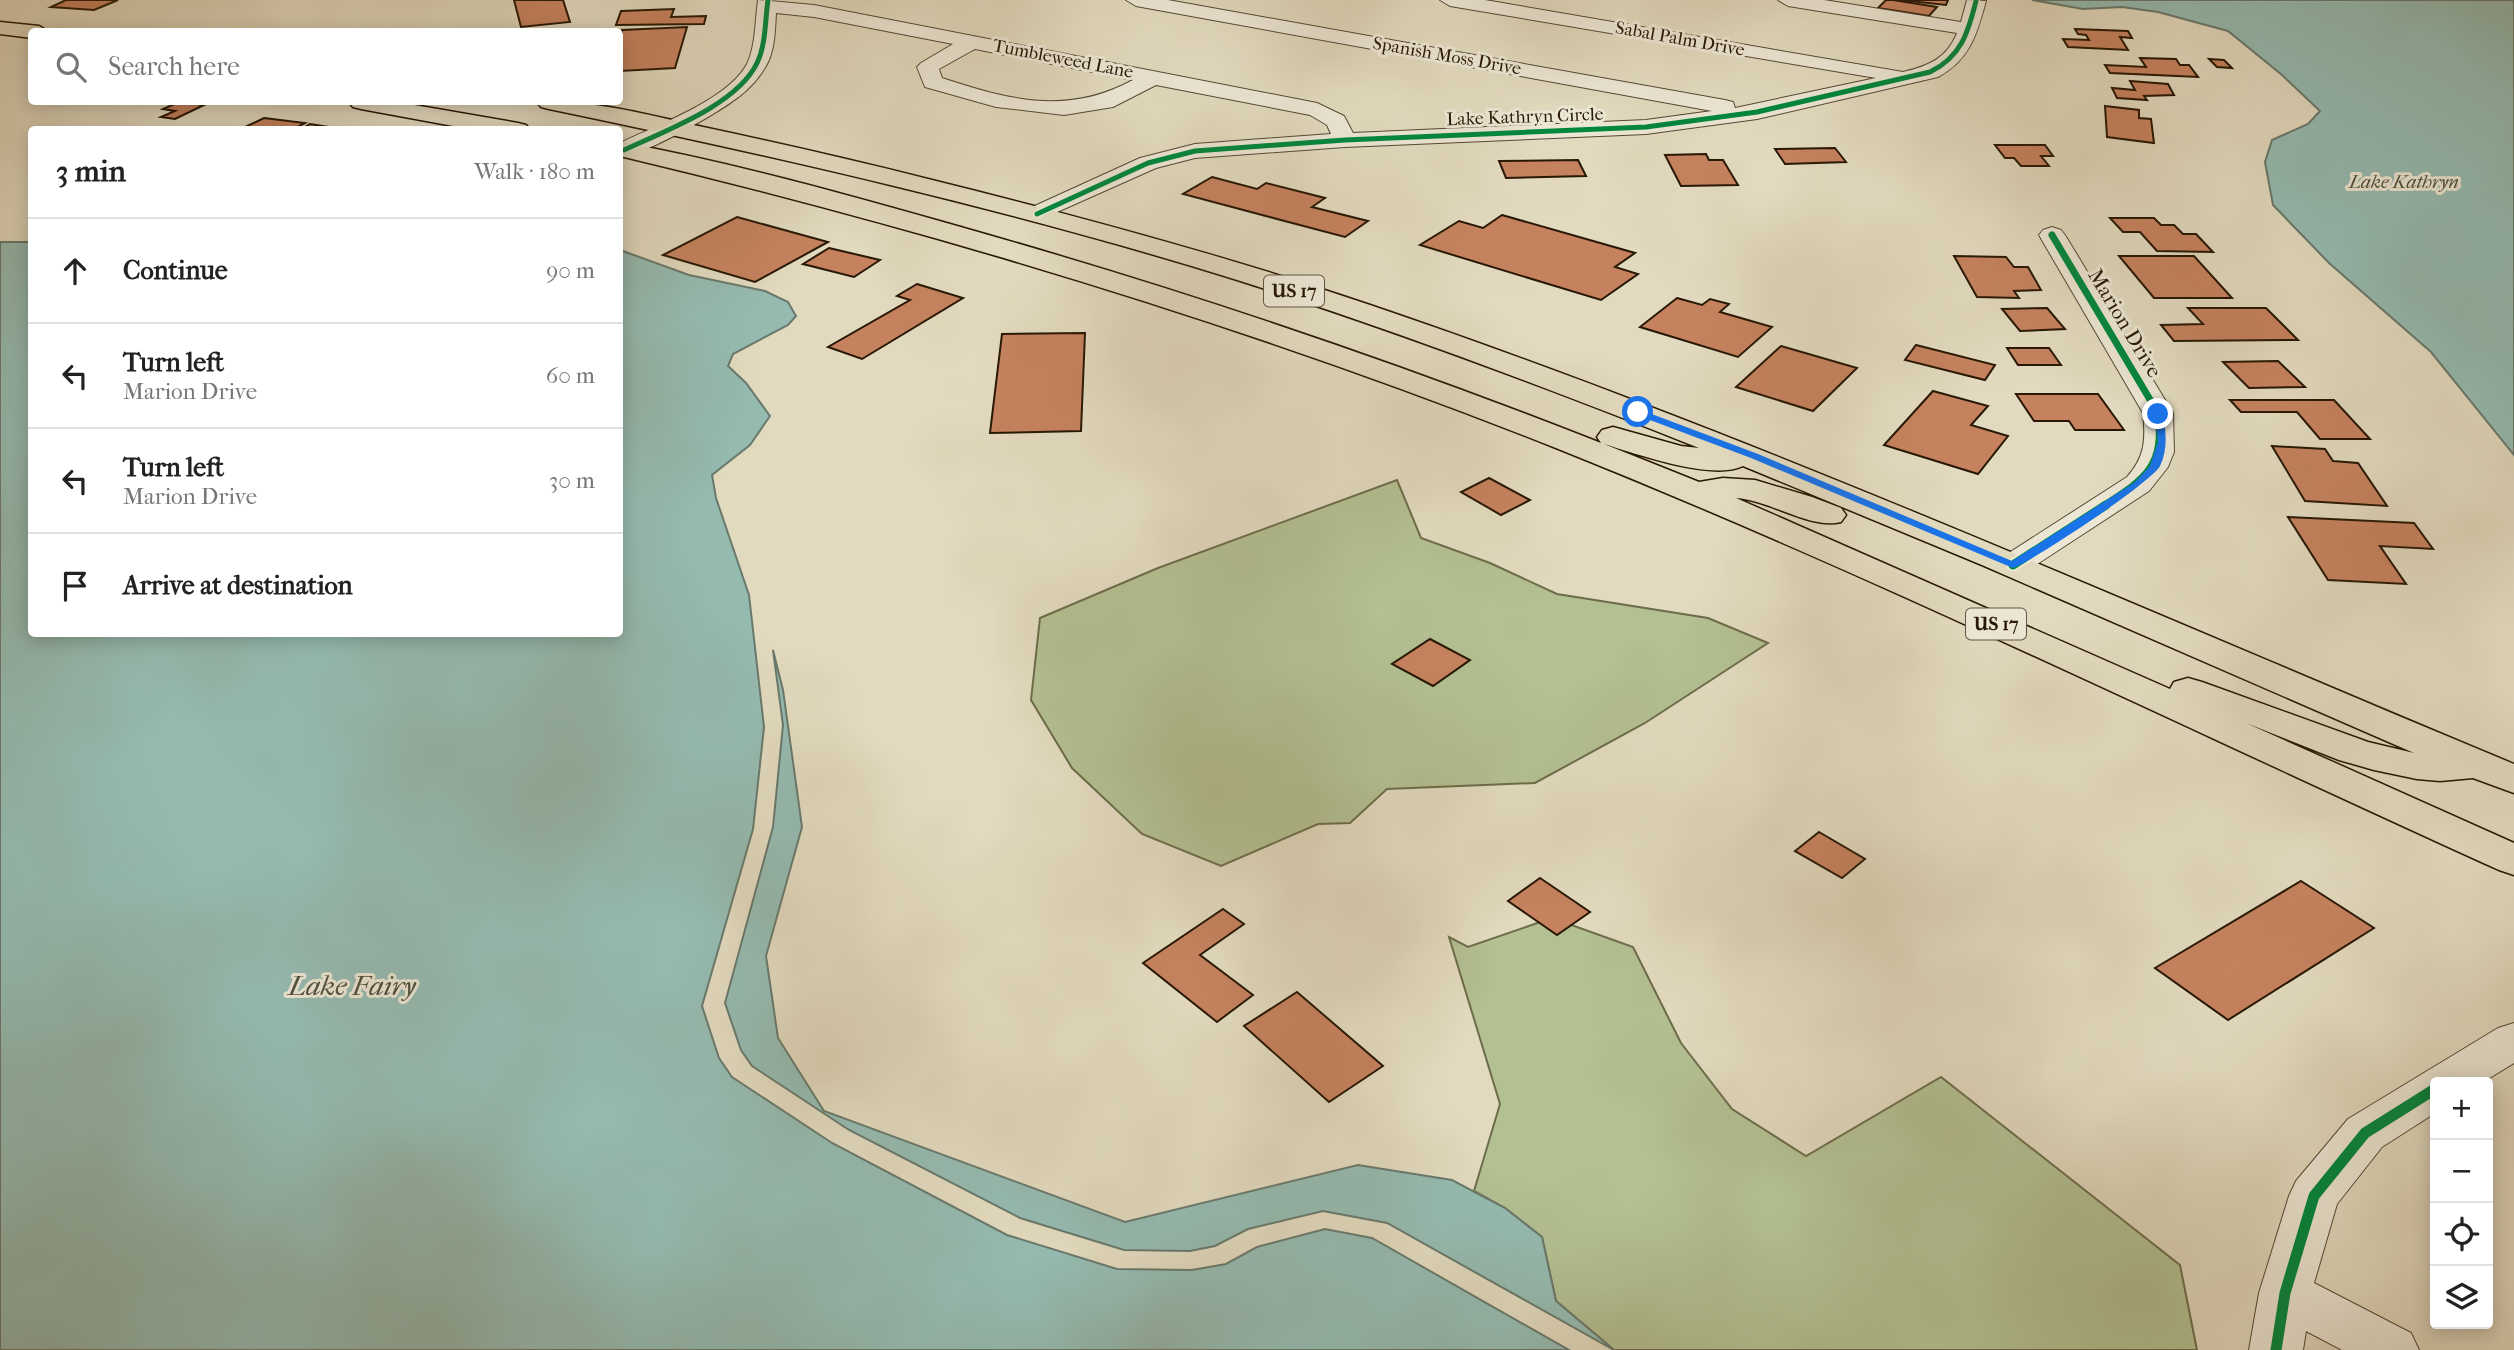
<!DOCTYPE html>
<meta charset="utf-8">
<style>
:root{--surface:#fff;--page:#f6f6f6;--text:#222;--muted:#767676;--line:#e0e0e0}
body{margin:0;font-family:"IM FELL French Canon",serif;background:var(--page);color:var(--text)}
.controls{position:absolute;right:21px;bottom:21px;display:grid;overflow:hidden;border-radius:7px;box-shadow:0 4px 18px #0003}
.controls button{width:63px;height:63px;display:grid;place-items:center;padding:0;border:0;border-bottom:2px solid var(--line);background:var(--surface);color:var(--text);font:35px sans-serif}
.stop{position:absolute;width:21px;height:21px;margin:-16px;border:5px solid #1a73e8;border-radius:50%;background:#fff}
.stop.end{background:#1a73e8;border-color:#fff;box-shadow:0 2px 7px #0008}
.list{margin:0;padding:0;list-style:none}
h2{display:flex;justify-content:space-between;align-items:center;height:91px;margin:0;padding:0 28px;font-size:30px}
h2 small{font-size:23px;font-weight:400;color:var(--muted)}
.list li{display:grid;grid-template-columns:46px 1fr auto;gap:21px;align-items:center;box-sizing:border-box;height:105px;padding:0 28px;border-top:2px solid var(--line)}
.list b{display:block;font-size:26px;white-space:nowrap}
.list p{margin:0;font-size:23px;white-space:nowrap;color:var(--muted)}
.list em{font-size:23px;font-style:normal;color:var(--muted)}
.icon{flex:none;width:38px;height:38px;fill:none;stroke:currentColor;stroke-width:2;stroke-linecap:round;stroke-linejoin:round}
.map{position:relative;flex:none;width:2514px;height:1350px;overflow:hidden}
.search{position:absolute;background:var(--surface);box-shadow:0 4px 18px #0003;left:28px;top:28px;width:595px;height:77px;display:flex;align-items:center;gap:18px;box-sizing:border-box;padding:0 24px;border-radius:7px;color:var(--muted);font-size:26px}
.panel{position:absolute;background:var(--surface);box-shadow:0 4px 18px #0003;left:28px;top:126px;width:595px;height:511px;border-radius:7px}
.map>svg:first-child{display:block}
.green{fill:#b3c092;stroke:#6d6c4b;stroke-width:2}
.water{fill:#95bbb1;stroke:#69796c;stroke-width:2}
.building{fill:#c6825f;stroke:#271704;stroke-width:2}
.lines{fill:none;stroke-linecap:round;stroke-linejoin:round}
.minor-casing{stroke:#564833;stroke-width:2}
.major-casing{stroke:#271704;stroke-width:3}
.minor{fill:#ece7d5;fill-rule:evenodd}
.major{fill:#e2dabf;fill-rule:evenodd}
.cycleway-far3-casing{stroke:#ece7d5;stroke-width:8}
.cycleway-far2-casing{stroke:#ece7d5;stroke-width:10}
.cycleway-far1-casing{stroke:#ece7d5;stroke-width:13}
.cycleway-casing{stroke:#ece7d5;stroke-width:16}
.cycleway-far3{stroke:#00873e;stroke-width:5}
.cycleway-far2{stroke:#00873e;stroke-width:7}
.cycleway-far1{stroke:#00873e;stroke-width:9}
.cycleway{stroke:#00873e;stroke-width:11}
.route{fill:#1a73e8}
.labels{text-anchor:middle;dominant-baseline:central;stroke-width:6;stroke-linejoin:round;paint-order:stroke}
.far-street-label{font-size:18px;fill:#271704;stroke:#ece7d5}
.far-water-label{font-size:19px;font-style:italic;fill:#4e5041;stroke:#ece7d5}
.shield{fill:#ece7d5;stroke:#625543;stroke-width:2}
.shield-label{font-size:19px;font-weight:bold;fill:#271704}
.street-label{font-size:21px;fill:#271704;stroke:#ece7d5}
.near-water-label{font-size:28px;font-style:italic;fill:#4e5041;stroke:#ece7d5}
</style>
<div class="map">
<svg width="2514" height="1350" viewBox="0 0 2514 1350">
<rect width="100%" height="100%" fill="#e2dabf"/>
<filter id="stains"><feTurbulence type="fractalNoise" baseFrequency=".00286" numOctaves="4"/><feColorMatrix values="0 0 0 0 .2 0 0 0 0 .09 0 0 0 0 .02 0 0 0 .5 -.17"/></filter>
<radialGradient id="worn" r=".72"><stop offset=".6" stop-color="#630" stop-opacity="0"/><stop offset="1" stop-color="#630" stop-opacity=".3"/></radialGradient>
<g class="green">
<polygon points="1397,480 1421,538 1490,563 1557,594 1708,618 1768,643 1645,723 1535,783 1387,789 1350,823 1318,824 1221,866 1142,834 1072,768 1031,700 1040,618 1158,568"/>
<polygon points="1552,918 1633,947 1681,1043 1732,1109 1806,1156 1941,1077 2180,1265 2197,1350 1614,1350 1556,1301 1542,1237 1505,1208 1474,1191 1500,1104 1449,937 1468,947"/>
</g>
<g class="water">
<polygon points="2032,0 2514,0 2514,455 2431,352 2329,263 2273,205 2265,162 2272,140 2308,124 2320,111 2282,75 2228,31 2158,12 2122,7 2083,9"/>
<polygon points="0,242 31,242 32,634 620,634 620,250 689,275 765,291 788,302 796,316 788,325 733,354 728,366 746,383 770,416 750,445 712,475 716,498 749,595 764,727 753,829 702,1006 719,1058 732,1077 832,1143 1007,1235 1117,1269 1192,1270 1226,1264 1257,1247 1325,1229 1372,1238 1569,1350 0,1350"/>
<polygon points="773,650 783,690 802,827 766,956 778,1038 824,1111 1125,1222 1358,1165 1452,1180 1505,1208 1542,1237 1556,1301 1614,1350 1387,1223 1323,1211 1248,1229 1215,1246 1190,1251 1124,1250 1020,1218 849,1130 752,1066 741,1050 725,1003 773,827 783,725"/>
</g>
<g class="building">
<polygon points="66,0 118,0 94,10 51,7"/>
<polygon points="514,0 563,0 570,22 521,27"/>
<polygon points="1886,0 1893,0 1937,7 1929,16 1878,8"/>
<polygon points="1900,0 1948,0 1946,5"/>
<polygon points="674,9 671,17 706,16 704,24 616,25 621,11"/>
<polygon points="687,27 675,68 620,71 622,30"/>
<polygon points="2075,29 2128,31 2132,38 2120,37 2128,50 2068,47 2063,39 2089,40 2086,35 2078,34"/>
<polygon points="2140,58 2176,59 2180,65 2189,65 2198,77 2110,73 2105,65 2146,67"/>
<polygon points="2209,59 2224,60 2232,68 2217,67"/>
<polygon points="2130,81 2168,84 2174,95 2144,96 2147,100 2117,98 2112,88 2135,90"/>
<polygon points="179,102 204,105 175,119 161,117 175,111 163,109"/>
<polygon points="2105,106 2139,110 2139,118 2151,119 2154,143 2107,137"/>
<polygon points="264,118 305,123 292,130 241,129"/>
<polygon points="310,124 341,129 300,130"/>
<polygon points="1995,145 2045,145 2053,156 2041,156 2049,166 2021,166 2014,158 2005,158"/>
<polygon points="1835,148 1846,162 1785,164 1775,149"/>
<polygon points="1706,154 1709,160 1723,160 1738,185 1681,186 1665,155"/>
<polygon points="1578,160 1586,176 1506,178 1499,161"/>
<polygon points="1212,177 1257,189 1266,183 1325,198 1312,207 1368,221 1345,237 1183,194"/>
<polygon points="1502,215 1635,253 1615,267 1638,274 1601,300 1420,245 1459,221 1483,228"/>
<polygon points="737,217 828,242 755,282 663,255"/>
<polygon points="2110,218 2154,218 2161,225 2174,225 2183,234 2196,234 2213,252 2157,251 2140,232 2123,232"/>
<polygon points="829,248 880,260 854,277 803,264"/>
<polygon points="1954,256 2006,257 2014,267 2028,267 2041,290 2014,291 2019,298 1977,297"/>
<polygon points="2119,256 2194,256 2232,298 2154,298"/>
<polygon points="917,284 963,298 862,359 828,347 910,300 897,296"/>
<polygon points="1677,298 1702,305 1710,299 1729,304 1720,312 1772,327 1738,357 1640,327"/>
<polygon points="2047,308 2065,329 2020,331 2002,309"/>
<polygon points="2188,308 2266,308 2298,340 2174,341 2161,325 2203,324"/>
<polygon points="1085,333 1081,431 990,433 1002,334"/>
<polygon points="1916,345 1995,365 1985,380 1905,360"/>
<polygon points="1781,346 1857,368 1813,411 1736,387"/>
<polygon points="2007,348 2049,348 2061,365 2018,365"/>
<polygon points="2278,361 2305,387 2249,388 2223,362"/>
<polygon points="1933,391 1988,406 1971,425 2008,436 1978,474 1884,445"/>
<polygon points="2016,394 2098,394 2124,430 2075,430 2069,421 2034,421"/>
<polygon points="2230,400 2334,400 2370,439 2320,439 2297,412 2241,412"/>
<polygon points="2272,446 2325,449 2333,461 2358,463 2387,506 2305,501"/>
<polygon points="1489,478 1530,500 1501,515 1461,492"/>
<polygon points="2288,517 2414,523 2433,549 2380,546 2406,584 2328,580"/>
<polygon points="1430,639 1470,660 1433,686 1392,664"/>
<polygon points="1819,832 1865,859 1842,878 1795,851"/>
<polygon points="1540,878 1590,912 1557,935 1508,901"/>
<polygon points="2301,881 2374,928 2228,1020 2155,968"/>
<polygon points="1223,909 1244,924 1200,955 1253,995 1217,1022 1143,963"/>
<polygon points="1297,992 1383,1066 1329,1102 1244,1026"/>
</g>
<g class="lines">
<g class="minor-casing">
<g id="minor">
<path d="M 758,0 L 814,5 L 1317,103 L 1344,116 L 1353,133 L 1646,120 L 1712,111 L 1136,6 L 1126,0 L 1168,0 L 1725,100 L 1733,102 L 1735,108 L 1876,78 L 1450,6 L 1440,0 L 1485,0 L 1903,72 C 1929,66 1947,58 1957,33 L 1788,6 L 1778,0 L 1824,0 L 1961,22 L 1967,0 L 1986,1 C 1977,34 1970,60 1938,77 L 1757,119 L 1646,134 L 1345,147 L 1195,158 L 1156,168 L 1037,221 L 1028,219 L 1025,214 L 1028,209 L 1140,158 L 1195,144 L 1331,134 L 1327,125 L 1310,115 L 1156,85 L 1113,107 L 1064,115 L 996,107 L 925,87 L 917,67 L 921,63 L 953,44 L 814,17 L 776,13 C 775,30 775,51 766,66 C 759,78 751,87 741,95 C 723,110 639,159 620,156 L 620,143 C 655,126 728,100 747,64 C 756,45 755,20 758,0 ZM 975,49 L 1133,80 C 1067,116 1010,100 942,78 L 939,69 Z"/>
<path d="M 2052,227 L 2061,230 L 2065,235 L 2173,413 L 2174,452 L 2168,467 L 2149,491 L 2025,572 L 2013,575 L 2001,572 L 1996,565 L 2001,558 L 2127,477 C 2145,457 2146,439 2143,413 L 2039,235 L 2043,230 Z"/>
<polygon points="2514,1023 2514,1063 2483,1082 2435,1082 2435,1113 2382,1147 2337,1204 2314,1283 2411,1333 2419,1350 2342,1350 2306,1331 2303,1350 2249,1350 2259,1293 2289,1196 2296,1181 2348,1119 2498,1028"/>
</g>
</g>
<g class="major-casing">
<g id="major">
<polygon points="0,22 39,26 49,32 32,32 32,38 0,34"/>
<polygon points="349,102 397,102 518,123 526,125 530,130 475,130 361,109 353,107"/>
<path d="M 537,102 C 593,99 648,115 703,127 C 778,143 853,160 928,179 C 1078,216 1227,256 1373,306 C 1761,438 2136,607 2514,764 L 2514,793 L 2473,778 L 2440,781 L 2417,779 L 2374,770 L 2339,760 L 2246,723 L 2514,843 L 2514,875 L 2499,870 C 2185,728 1876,576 1556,448 C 1251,327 939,232 620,156 L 620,142 C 735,163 851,196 964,228 C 1180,289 1393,361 1601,443 L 1597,437 L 1602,430 L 1613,427 L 1681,446 L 1699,448 C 1546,387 1391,329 1234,279 C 1009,209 779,157 549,109 L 541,107 ZM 1604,444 C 1637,454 1712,481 1743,466 L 1982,565 L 2414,753 L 2368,742 L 2202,682 L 2188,678 L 2174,682 L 2170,689 L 1736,498 C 1770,500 1811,530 1841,522 L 1846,515 L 1841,508 L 1812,497 L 1755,480 L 1723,478 L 1699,482 Z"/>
</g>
</g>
<use href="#minor" class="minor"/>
<use href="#major" class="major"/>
<g class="cycleway-far3-casing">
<g id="cycleway-far3">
<path d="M 624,150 C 664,131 737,105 757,63 C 766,45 765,20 768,0"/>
<path d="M 1037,214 L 1148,163 L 1195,151 L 1345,140 L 1646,127 L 1757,112 L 1930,72 C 1961,57 1968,33 1976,1"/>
</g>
</g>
<g class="cycleway-far2-casing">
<path id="cycleway-far2" d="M 2052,235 L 2158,413 C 2165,467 2145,479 2103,506"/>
</g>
<g class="cycleway-far1-casing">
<polyline id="cycleway-far1" points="2013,565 2106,505"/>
</g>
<g class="cycleway-casing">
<polyline id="cycleway" points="2276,1350 2285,1293 2314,1196 2365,1133 2435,1089"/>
</g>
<use href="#cycleway-far3" class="cycleway-far3"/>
<use href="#cycleway-far2" class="cycleway-far2"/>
<use href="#cycleway-far1" class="cycleway-far1"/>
<use href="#cycleway" class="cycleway"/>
</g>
<path class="route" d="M 1634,410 L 1641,410 L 1758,454 L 2012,561 L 2135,482 L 2150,466 L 2158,442 L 2155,412 L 2163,414 C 2166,432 2168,449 2160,466 C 2152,482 2033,561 2013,568 L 1751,458 L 1634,414 Z"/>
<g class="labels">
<g class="far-street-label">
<text transform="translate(1680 39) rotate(10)">Sabal Palm Drive</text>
<text transform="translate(1447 56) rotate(10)">Spanish Moss Drive</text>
<text transform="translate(1063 59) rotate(11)">Tumbleweed Lane</text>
<text transform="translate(1525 117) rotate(-2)">Lake Kathryn Circle</text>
</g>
<g class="far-water-label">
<text x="2404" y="182">Lake Kathryn</text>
</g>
<g class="shield">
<rect x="1264" y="275.5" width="60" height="31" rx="5"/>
<rect x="1966" y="608.5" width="60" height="31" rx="5"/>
</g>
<g class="shield-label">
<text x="1294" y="291">US 17</text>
<text x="1996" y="624">US 17</text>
</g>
<g class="street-label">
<text transform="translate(2125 323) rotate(59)">Marion Drive</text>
</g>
<g class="near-water-label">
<text x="352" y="985">Lake Fairy</text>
</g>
</g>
<rect width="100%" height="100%" filter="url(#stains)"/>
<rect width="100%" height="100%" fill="url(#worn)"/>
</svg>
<div class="controls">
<button>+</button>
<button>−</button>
<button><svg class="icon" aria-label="locate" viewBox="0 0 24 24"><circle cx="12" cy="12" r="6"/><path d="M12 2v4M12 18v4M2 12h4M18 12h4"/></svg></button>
<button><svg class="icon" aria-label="layers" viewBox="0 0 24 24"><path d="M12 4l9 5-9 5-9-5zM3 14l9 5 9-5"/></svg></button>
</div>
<div class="stop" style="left:1638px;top:412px"></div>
<div class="stop end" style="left:2158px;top:414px"></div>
<div class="search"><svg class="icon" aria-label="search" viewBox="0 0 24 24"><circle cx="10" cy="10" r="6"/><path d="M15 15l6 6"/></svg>Search here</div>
<section class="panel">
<h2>3 min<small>Walk · 180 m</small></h2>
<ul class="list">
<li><svg class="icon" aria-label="ahead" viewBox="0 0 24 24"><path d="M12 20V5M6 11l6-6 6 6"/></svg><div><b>Continue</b></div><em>90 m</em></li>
<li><svg class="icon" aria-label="left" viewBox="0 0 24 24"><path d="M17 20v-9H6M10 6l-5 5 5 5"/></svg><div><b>Turn left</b><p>Marion Drive</p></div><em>60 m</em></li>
<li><svg class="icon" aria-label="left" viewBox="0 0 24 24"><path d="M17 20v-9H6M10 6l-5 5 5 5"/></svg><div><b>Turn left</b><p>Marion Drive</p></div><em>30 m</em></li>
<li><svg class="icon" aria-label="arrive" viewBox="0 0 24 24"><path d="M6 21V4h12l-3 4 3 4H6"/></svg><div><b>Arrive at destination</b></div></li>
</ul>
</section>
</div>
